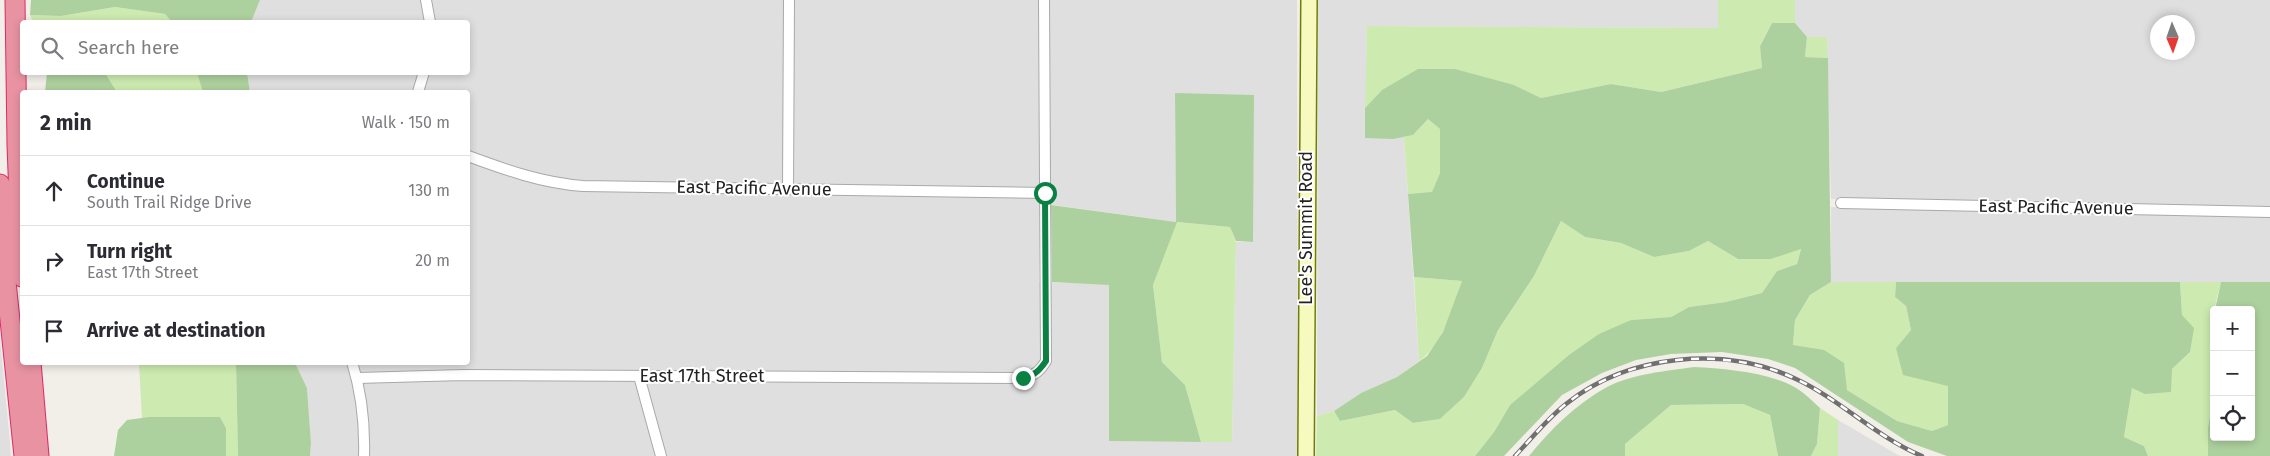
<!DOCTYPE html>
<meta charset="utf-8">
<style>
:root{--surface:#fff;--page:#f2f2f3;--text:#2b2b33;--muted:#7c7c81;--line:#e1e1e2}
body{margin:0;font-family:"Fira Sans",sans-serif;background:var(--page);color:var(--text)}
.controls{position:absolute;right:15px;bottom:15px;display:grid;overflow:hidden;border-radius:5px;box-shadow:0 2px 8px #0003}
.controls button{width:45px;height:45px;display:grid;place-items:center;padding:0;border:0;border-bottom:1px solid var(--line);background:var(--surface);color:var(--text);font:25px sans-serif}
.compass{position:absolute;left:2150px;top:15px;width:45px;height:45px;border-radius:50%;background:var(--surface);box-shadow:0 2px 8px #0003;rotate:178deg}
.stop{position:absolute;width:15px;height:15px;margin:-11px;border:4px solid #0b8043;border-radius:50%;background:#fff}
.stop.end{background:#0b8043;border-color:#fff;box-shadow:0 1px 5px #0008}
.list{margin:0;padding:0;list-style:none}
h2{display:flex;justify-content:space-between;align-items:center;height:65px;margin:0;padding:0 20px;font-size:21px}
h2 small{font-size:16px;font-weight:400;color:var(--muted)}
.list li{display:grid;grid-template-columns:32px 1fr auto;gap:15px;align-items:center;box-sizing:border-box;height:70px;padding:0 20px;border-top:1px solid var(--line)}
.list b{display:block;font-size:19px;white-space:nowrap}
.list p{margin:0;font-size:16px;white-space:nowrap;color:var(--muted)}
.list em{font-size:16px;font-style:normal;color:var(--muted)}
.icon{flex:none;width:28px;height:28px;fill:none;stroke:currentColor;stroke-width:2;stroke-linecap:round;stroke-linejoin:round}
.map{position:relative;flex:none;width:2270px;height:456px;overflow:hidden}
.search{position:absolute;background:var(--surface);box-shadow:0 2px 8px #0003;left:20px;top:20px;width:450px;height:55px;display:flex;align-items:center;gap:12px;box-sizing:border-box;padding:0 18px;border-radius:5px;color:var(--muted);font-size:19px}
.panel{position:absolute;background:var(--surface);box-shadow:0 2px 8px #0003;left:20px;top:90px;width:450px;height:275px;border-radius:5px}
.map>svg:first-child{display:block}
.residential{fill:#e0dfdf;fill-rule:evenodd}
.grass{fill:#cdebb0}
.forest{fill:#add19e}
.lines{fill:none;stroke-linecap:round;stroke-linejoin:round}
.street-casing{stroke:#a9a9a9;stroke-width:12}
.secondary-casing{stroke:#707d05;stroke-width:18}
.highway-casing{stroke:#dc2a67;stroke-width:21}
.street{stroke:#fff;stroke-width:10}
.secondary{stroke:#f7fabf;stroke-width:15}
.highway{stroke:#e892a2;stroke-width:19}
.rail-casing{stroke:#707070;stroke-width:4.5}
.rail{stroke:#fff;stroke-width:2.5;stroke-dasharray:8;stroke-linecap:butt}
.route{stroke:#0b8043;stroke-width:6}
.labels{text-anchor:middle;dominant-baseline:central;stroke-width:4;stroke-linejoin:round;paint-order:stroke}
.street-label{font-size:18px;fill:#222;stroke:#fff}
</style>
<div class="map">
<svg width="2270" height="456" viewBox="0 0 2270 456">
<rect width="100%" height="100%" fill="#f2efe9"/>
<g class="residential">
<path d="M 260,0 L 1297,0 L 1298,456 L 310,456 L 311,443 L 307,388 L 295,363 L 468,362 L 468,92 L 250,92 L 247,73 L 468,72 L 468,22 L 251,22 ZM 1175,93 L 1253,242 L 1236,242 L 1232,442 L 1109,441 L 1109,284 L 1039,282 L 1039,203 L 1176,222 Z"/>
<polygon points="1318,0 1718,0 1718,28 1367,26 1365,137 1404,137 1419,361 1397,377 1361,393 1334,411 1317,416"/>
<path d="M 1795,0 L 2270,0 L 2270,209 L 1831,199 L 1827,38 L 1807,37 L 1795,23 ZM 2158,22 L 2188,22 L 2188,52 L 2158,52 Z"/>
<polygon points="1831,207 2270,215 2270,282 1831,282"/>
<polygon points="0,339 8,422 11,456 0,456"/>
<polygon points="1838,420 1898,455 1901,456 1838,456"/>
</g>
<g class="grass">
<polygon points="1718,0 1795,0 1795,23 1772,23 1760,45 1762,68 1661,92 1611,84 1541,98 1514,85 1382,90 1365,108 1367,26 1718,28"/>
<polygon points="115,7 165,14 172,22 33,22 30,15 61,16"/>
<polygon points="1807,37 1827,37 1828,58 1805,57"/>
<polygon points="105,73 197,73 203,92 117,92"/>
<polygon points="1428,119 1440,129 1440,173 1432,193 1408,194 1404,137 1413,135"/>
<polygon points="1561,221 1585,237 1621,243 1654,257 1689,251 1708,241 1738,259 1771,259 1801,248 1797,264 1777,271 1762,293 1726,302 1689,307 1671,317 1631,320 1510,405 1494,432 1475,456 1316,456 1317,416 1334,411 1340,421 1395,410 1413,423 1440,419 1464,397 1482,368 1498,330 1534,276"/>
<polygon points="1176,222 1230,227 1236,242 1232,442 1201,442 1185,385 1162,362 1153,285"/>
<path d="M 1414,277 L 1462,281 C 1452,309 1444,343 1419,361 Z"/>
<polygon points="1831,282 1896,282 1895,297 1906,306 1911,330 1896,348 1948,386 1948,425 1932,431 1897,421 1847,390 1793,345 1795,320 1810,295"/>
<polygon points="2180,282 2221,282 2214,310 2214,395 2208,427 2208,456 2148,456 2144,446 2124,437 2132,387 2172,369 2190,352 2182,315"/>
<polygon points="142,362 236,363 238,456 226,456 226,428 220,417 142,418 139,364"/>
<polygon points="1743,404 1770,415 1778,456 1625,456 1625,444 1671,405"/>
<polygon points="1820,408 1838,420 1838,456 1811,456 1817,444"/>
</g>
<g class="forest">
<polygon points="31,0 260,0 251,22 172,22 165,14 115,7 61,16 30,15"/>
<polygon points="1772,23 1795,23 1807,37 1805,57 1828,58 1831,282 1810,295 1795,320 1793,345 1824,350 1844,363 1847,390 1897,421 1932,431 1948,425 1948,386 1903,375 1896,348 1911,330 1906,306 1895,297 1896,282 2180,282 2182,315 2194,328 2190,352 2172,369 2171,392 2145,394 2132,388 2124,437 2144,446 2148,456 1947,456 1908,442 1795,368 1768,359 1722,352 1671,354 1636,360 1602,373 1562,395 1504,456 1475,456 1494,432 1510,405 1569,355 1599,334 1631,320 1671,317 1689,307 1726,302 1762,293 1777,271 1797,264 1801,249 1771,259 1738,259 1708,241 1689,251 1654,257 1621,243 1585,237 1561,221 1534,276 1498,330 1482,368 1464,397 1440,419 1413,423 1395,410 1340,421 1334,411 1361,393 1397,377 1427,356 1443,332 1462,281 1414,277 1408,194 1432,192 1440,173 1440,129 1428,119 1413,135 1393,139 1365,138 1365,108 1382,90 1418,69 1455,69 1514,85 1541,98 1611,84 1661,92 1762,68 1760,46"/>
<polygon points="47,73 105,73 117,92 45,92"/>
<polygon points="197,73 247,73 250,92 203,92"/>
<polygon points="1175,93 1254,95 1253,242 1236,241 1230,227 1177,222 1153,285 1162,362 1185,385 1201,442 1109,441 1109,285 1052,282 1051,205 1176,222"/>
<polygon points="2221,282 2270,282 2270,456 2208,456 2208,427 2214,395 2214,437 2251,437 2251,310 2215,310"/>
<polygon points="236,363 295,363 307,388 311,443 310,456 238,456"/>
<path d="M 1694,367 C 1727,369 1775,372 1802,392 C 1809,397 1814,403 1820,408 L 1817,444 L 1811,456 L 1778,456 L 1770,415 L 1743,404 L 1671,405 L 1625,444 L 1625,456 L 1529,456 C 1551,429 1576,404 1607,387 C 1632,374 1666,371 1694,367 Z"/>
<polygon points="149,417 220,417 226,428 226,456 114,456 118,430 127,420"/>
</g>
<g class="lines">
<g class="street-casing">
<g id="street">
<polyline points="426,0 430,22"/>
<polyline points="418,92 424,72"/>
<path d="M 468,156 C 506,170 542,183 583,186 L 1045,193"/>
<polyline points="788,189 789,0"/>
<polyline points="1841,203 2270,212"/>
<path d="M 352,362 C 362,394 365,423 364,456"/>
<polyline points="639,376 661,456"/>
<path d="M 357,378 L 463,375 L 1023,378 C 1035,375 1040,371 1046,361 L 1044,0"/>
</g>
</g>
<g class="secondary-casing">
<polyline id="secondary" points="1306,456 1309,0"/>
</g>
<g class="highway-casing">
<g id="highway">
<polyline points="15,0 17,145 22,277"/>
<polyline points="0,184 4,262 24,456"/>
<polyline points="31,362 39,456"/>
</g>
</g>
<use href="#street" class="street"/>
<use href="#secondary" class="secondary"/>
<use href="#highway" class="highway"/>
<g class="rail-casing">
<path id="rail" d="M 1515,456 C 1532,438 1547,419 1566,404 C 1628,354 1724,345 1796,379 C 1841,400 1876,437 1922,456"/>
</g>
<use href="#rail" class="rail"/>
</g>
<g class="lines">
<path class="route" d="M 1023,378 C 1035,375 1039,371 1046,361 L 1045,193"/>
</g>
<g class="labels">
<g class="street-label">
<text transform="translate(754 188) rotate(1)">East Pacific Avenue</text>
<text transform="translate(2056 207) rotate(1)">East Pacific Avenue</text>
<text transform="translate(1306 228) rotate(-90)">Lee's Summit Road</text>
<text x="702" y="376">East 17th Street</text>
</g>
</g>
</svg>
<div class="controls">
<button>+</button>
<button>−</button>
<button><svg class="icon" aria-label="locate" viewBox="0 0 24 24"><circle cx="12" cy="12" r="6"/><path d="M12 2v4M12 18v4M2 12h4M18 12h4"/></svg></button>
</div>
<svg class="compass" viewBox="-18 -18 36 36"><path d="M0-13l5 13h-10z" fill="#e53935"/><path d="M0 13l5-13h-10z" fill="#7c7c81"/></svg>
<div class="stop" style="left:1045px;top:193px"></div>
<div class="stop end" style="left:1023px;top:378px"></div>
<div class="search"><svg class="icon" aria-label="search" viewBox="0 0 24 24"><circle cx="10" cy="10" r="6"/><path d="M15 15l6 6"/></svg>Search here</div>
<section class="panel">
<h2>2 min<small>Walk · 150 m</small></h2>
<ul class="list">
<li><svg class="icon" aria-label="ahead" viewBox="0 0 24 24"><path d="M12 20V5M6 11l6-6 6 6"/></svg><div><b>Continue</b><p>South Trail Ridge Drive</p></div><em>130 m</em></li>
<li><svg class="icon" aria-label="right" viewBox="0 0 24 24"><path d="M7 20v-9h11M14 6l5 5-5 5"/></svg><div><b>Turn right</b><p>East 17th Street</p></div><em>20 m</em></li>
<li><svg class="icon" aria-label="arrive" viewBox="0 0 24 24"><path d="M6 21V4h12l-3 4 3 4H6"/></svg><div><b>Arrive at destination</b></div></li>
</ul>
</section>
</div>
